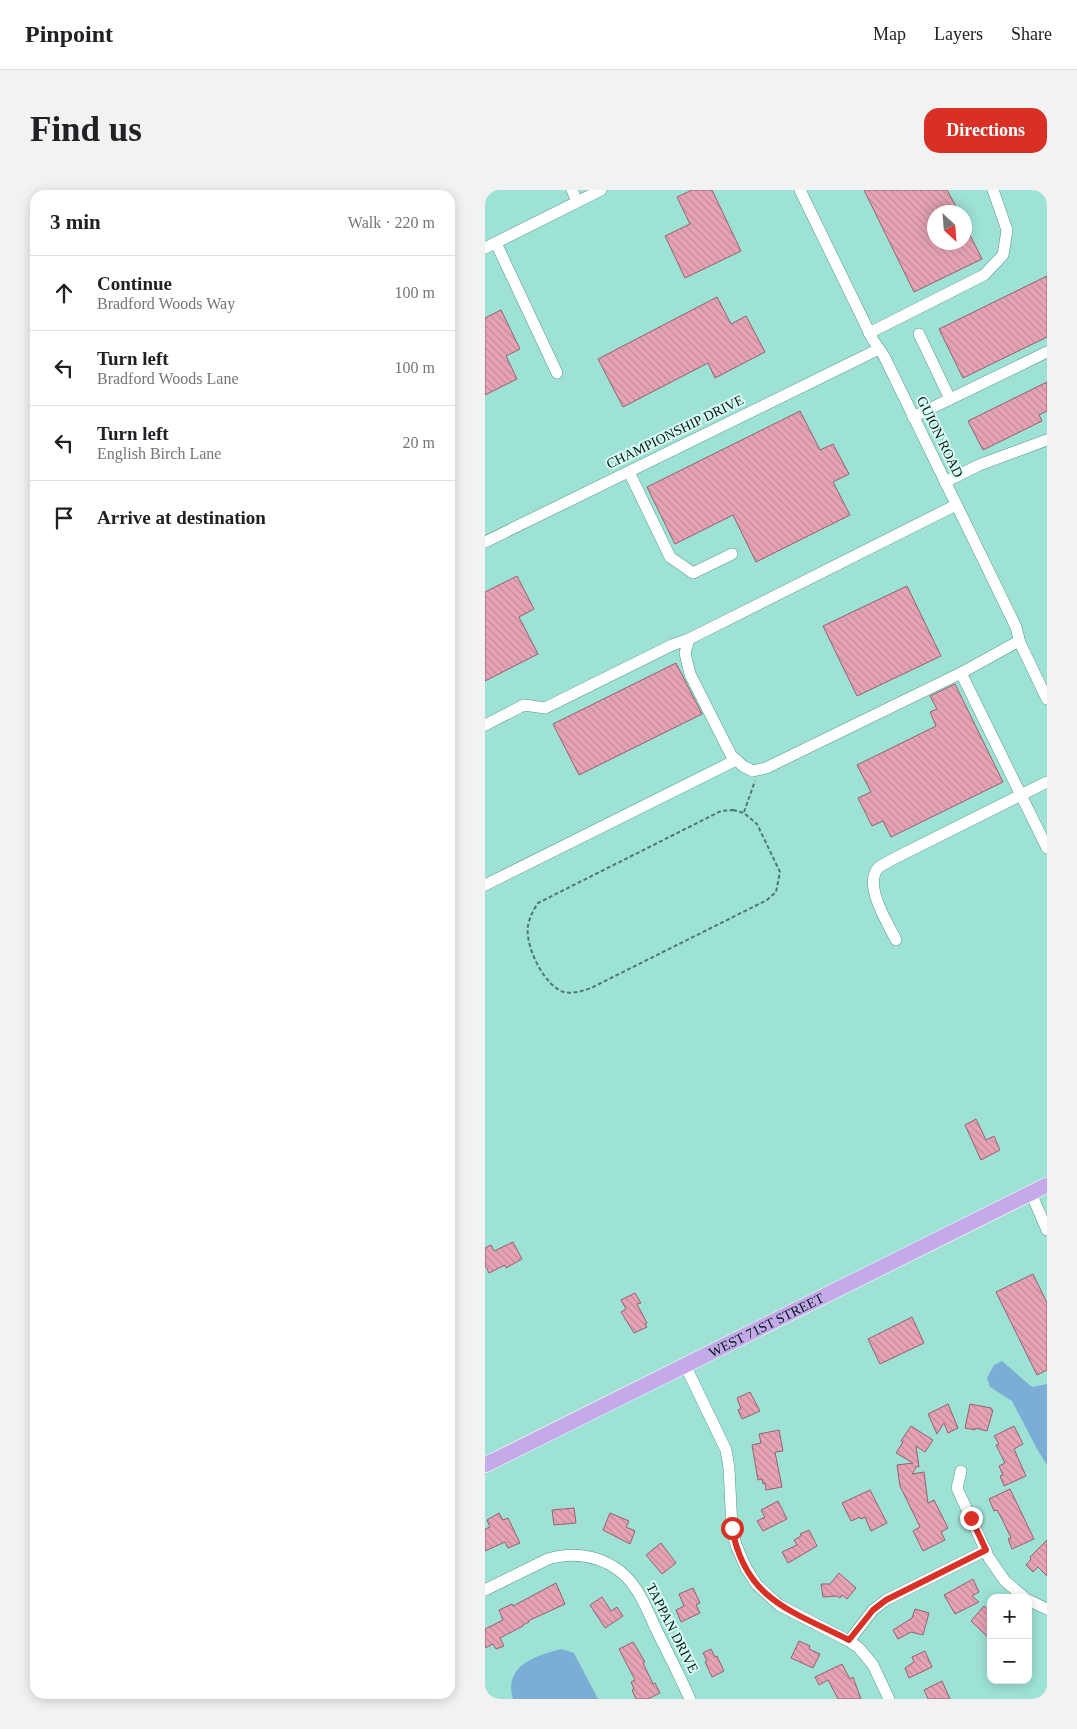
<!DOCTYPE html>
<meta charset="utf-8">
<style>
:root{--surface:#fff;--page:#f2f2f2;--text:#202124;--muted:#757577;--line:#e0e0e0;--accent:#d93025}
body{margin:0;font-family:"Times New Roman",serif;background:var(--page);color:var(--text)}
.controls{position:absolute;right:15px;bottom:15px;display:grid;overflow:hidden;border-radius:10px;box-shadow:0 2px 12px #0003}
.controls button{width:45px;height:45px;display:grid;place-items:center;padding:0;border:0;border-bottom:1px solid var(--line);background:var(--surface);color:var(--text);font:25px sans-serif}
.compass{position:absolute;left:442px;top:15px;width:45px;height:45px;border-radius:50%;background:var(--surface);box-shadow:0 2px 12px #0003;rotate:154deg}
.stop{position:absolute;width:15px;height:15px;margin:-11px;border:4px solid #d93025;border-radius:50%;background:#fff}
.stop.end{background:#d93025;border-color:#fff;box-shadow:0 1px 5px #0008}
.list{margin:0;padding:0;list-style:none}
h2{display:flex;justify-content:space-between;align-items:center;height:65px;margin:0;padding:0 20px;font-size:21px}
h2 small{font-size:16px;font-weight:400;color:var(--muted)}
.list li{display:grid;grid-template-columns:32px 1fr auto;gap:15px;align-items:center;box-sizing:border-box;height:75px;padding:0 20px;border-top:1px solid var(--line)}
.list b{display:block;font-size:19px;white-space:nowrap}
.list p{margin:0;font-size:16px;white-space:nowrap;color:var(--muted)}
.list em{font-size:16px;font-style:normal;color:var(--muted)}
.icon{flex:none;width:28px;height:28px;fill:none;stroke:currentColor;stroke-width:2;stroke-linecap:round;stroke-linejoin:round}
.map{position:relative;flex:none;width:562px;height:1509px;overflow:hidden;border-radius:15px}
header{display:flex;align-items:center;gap:30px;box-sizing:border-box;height:70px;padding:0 25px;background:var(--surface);border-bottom:1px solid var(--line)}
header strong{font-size:24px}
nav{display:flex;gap:28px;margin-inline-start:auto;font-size:18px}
.intro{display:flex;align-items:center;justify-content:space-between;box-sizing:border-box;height:120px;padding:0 30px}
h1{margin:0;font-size:35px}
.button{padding:12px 22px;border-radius:15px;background:var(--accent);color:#fff;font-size:18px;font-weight:700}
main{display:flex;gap:30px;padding:0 30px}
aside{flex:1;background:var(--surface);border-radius:15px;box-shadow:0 2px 12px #0003}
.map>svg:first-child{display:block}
.water{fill:#7aaed6}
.building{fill:url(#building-back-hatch);stroke:#95616e}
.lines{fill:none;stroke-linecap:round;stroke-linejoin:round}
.minor-casing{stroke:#55988d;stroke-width:12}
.major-casing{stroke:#fff;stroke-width:16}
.path{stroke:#4c7972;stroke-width:2;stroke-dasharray:4 2.5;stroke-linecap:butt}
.minor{stroke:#fff;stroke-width:11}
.major{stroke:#c5aae9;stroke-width:15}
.route{stroke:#d93025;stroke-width:6}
.labels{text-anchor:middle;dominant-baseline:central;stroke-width:4;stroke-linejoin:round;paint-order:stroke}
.street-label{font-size:14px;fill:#001916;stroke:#dbfcf5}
</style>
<header>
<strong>Pinpoint</strong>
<nav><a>Map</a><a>Layers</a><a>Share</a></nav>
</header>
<div class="intro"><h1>Find us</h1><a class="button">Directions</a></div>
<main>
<aside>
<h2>3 min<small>Walk · 220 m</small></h2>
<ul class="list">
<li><svg class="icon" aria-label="ahead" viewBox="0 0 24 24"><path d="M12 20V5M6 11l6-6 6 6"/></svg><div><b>Continue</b><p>Bradford Woods Way</p></div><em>100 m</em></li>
<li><svg class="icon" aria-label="left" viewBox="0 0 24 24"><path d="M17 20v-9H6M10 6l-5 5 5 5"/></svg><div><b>Turn left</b><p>Bradford Woods Lane</p></div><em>100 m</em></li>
<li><svg class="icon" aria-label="left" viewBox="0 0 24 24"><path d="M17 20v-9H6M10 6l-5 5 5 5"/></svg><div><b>Turn left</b><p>English Birch Lane</p></div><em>20 m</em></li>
<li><svg class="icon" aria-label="arrive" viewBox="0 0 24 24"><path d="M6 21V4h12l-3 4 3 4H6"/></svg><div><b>Arrive at destination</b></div></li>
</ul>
</aside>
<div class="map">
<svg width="562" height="1509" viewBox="0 0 562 1509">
<defs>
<pattern id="building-back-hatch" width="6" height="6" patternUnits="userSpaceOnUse" patternTransform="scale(1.25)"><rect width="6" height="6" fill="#e5a3b4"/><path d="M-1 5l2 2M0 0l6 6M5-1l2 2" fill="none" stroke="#c38c9a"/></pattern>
</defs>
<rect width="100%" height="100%" fill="#9ee2d6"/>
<g class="water">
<polygon points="517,1171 547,1197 562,1194 562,1275 552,1259 527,1211 505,1197 502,1188 509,1175"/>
<path d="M 76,1459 L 89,1463 L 113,1509 L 28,1509 C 18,1476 50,1466 76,1459 Z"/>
</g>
<g class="building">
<polygon points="207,0 227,0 256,61 200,88 180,46 205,34 192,7"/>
<polygon points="379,0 462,0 474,22 450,22 450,52 480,52 480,35 497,69 429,102"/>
<polygon points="562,86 562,147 478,188 454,139"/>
<polygon points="232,107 246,134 261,126 280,162 230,188 223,173 138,217 113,169"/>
<polygon points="16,120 35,159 21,166 32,189 0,205 0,128"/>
<polygon points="562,192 562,221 554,225 557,231 498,260 483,231"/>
<polygon points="315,221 335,260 348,254 364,284 348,292 365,325 271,372 248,325 190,354 162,297"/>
<polygon points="32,386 49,419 34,427 53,464 0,491 0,402"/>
<polygon points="422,396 456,466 372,506 338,436"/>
<polygon points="191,473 217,524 94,585 68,534"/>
<polygon points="470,494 518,592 406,647 398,631 387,636 373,608 386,602 372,575 451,536 445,522 452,519 445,506"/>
<polygon points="491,929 501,950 509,946 515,960 496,970 480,935"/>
<polygon points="28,1052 37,1069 21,1078 20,1075 4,1083 0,1075 0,1058 6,1055 9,1061"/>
<polygon points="548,1084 562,1113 562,1180 552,1185 511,1102"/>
<polygon points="150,1103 156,1113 152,1114 162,1133 160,1134 162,1137 149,1143 136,1122 141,1119 136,1110"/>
<polygon points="427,1127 439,1153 395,1174 383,1149"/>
<polygon points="265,1202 275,1221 257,1229 253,1220 256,1219 252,1208"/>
<polygon points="463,1214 473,1238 463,1243 459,1233 452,1244 443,1224"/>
<polygon points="485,1214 506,1218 506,1220 508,1220 502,1241 490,1238 490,1240 480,1238"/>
<polygon points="426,1236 448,1250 440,1262 431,1256 434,1277 432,1276 427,1284 439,1282 443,1313 449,1310 463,1338 456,1342 460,1350 438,1361 428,1341 435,1337 415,1296 412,1275 428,1273 411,1263 418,1252 416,1251"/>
<polygon points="529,1236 538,1254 529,1259 541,1286 519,1296 515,1286 518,1285 514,1276 520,1273 511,1255 514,1254 509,1246"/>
<polygon points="294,1240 298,1261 290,1262 297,1297 281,1300 280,1293 278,1294 277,1289 273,1290 267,1255 276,1253 274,1244"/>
<polygon points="525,1299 549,1349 527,1359 523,1349 526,1348 517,1329 512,1320 509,1321 504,1309"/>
<polygon points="385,1300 402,1333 386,1341 380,1327 376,1329 375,1327 366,1331 357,1313"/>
<polygon points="293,1311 302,1329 278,1341 272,1331 280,1327 276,1320"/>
<polygon points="89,1318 91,1333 69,1335 67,1320"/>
<polygon points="14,1323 18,1330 23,1328 35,1353 23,1358 20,1352 0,1361 0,1339 5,1337 2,1330"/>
<polygon points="125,1323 144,1331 141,1337 150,1341 145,1354 118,1340"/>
<polygon points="324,1340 332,1356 303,1373 297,1362 312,1355 309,1350 316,1346 315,1344"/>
<polygon points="562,1350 562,1386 553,1377 548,1382 541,1375 546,1369 545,1367"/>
<polygon points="176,1353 191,1373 177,1384 161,1365"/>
<polygon points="354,1383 371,1398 362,1409 357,1405 355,1408 352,1406 338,1407 336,1394 345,1394"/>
<polygon points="488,1389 494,1402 487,1406 494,1412 470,1424 459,1405"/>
<polygon points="71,1393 80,1414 43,1431 44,1432 38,1435 38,1436 15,1448 19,1456 11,1459 8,1454 0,1458 0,1439 18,1430 14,1420 27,1414 28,1416"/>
<polygon points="208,1398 215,1413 211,1415 215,1423 196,1432 191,1420 199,1416 194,1404"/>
<polygon points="117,1407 126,1421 132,1417 138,1426 120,1438 105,1415"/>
<polygon points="499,1416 506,1422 506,1450 486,1431"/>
<polygon points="430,1419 444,1423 438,1445 426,1442 413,1449 408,1440 427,1428"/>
<polygon points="314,1451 325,1456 324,1459 335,1464 328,1478 306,1468"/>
<polygon points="148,1452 160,1472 158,1473 168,1494 170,1493 175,1503 163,1509 151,1509 147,1500 149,1499 146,1492 150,1490 134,1459"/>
<polygon points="226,1459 230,1467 232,1466 239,1481 227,1487 220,1472 222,1471 218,1463"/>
<polygon points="440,1461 447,1477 424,1488 420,1478 429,1472 427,1467"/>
<polygon points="357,1474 365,1489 368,1487 376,1509 353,1509 343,1490 334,1495 330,1487"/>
<polygon points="457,1491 465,1509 443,1509 439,1500"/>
</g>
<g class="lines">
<g class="minor-casing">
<g id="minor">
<polyline points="87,0 92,12"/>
<polyline points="315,0 388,150 399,166 531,437 535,453 562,509"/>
<polyline points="11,53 72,183"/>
<polyline points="0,58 116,0"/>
<polyline points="384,143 499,85 518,65 522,40 508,0"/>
<polyline points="434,144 465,209"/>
<polyline points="428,227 562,162"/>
<polyline points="144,282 185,367 208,383 247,364"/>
<polyline points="460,292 494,275 562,250"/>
<polyline points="471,315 204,449 200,463 205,484 246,565 258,576 268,581 281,578 476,483"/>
<polyline points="0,352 394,159"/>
<polyline points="534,451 476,483 562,658"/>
<polyline points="0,535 39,515 60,518 187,455 204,449"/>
<polyline points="0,695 251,570"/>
<path d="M 411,750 C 403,733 377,694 394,677 C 398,674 404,672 408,669 L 562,592"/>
<polyline points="546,1003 562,1040"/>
<polyline points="200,1175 241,1260 244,1278 247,1338 251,1355 261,1378 272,1395 294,1415 364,1451 374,1458 388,1475 404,1509"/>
<polyline points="476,1281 472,1298 504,1368 520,1391 540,1408"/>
<path d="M 0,1400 L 63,1369 C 96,1359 131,1369 151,1399 C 160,1412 166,1429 173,1443 C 184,1465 195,1487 205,1509"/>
<polyline points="543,1410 562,1419"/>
<polyline points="364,1451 388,1420 401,1410 501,1360"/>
</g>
</g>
<g class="major-casing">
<g id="major">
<path id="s1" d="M 0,1275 L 562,995"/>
</g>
</g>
<g class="path">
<path d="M 248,620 L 259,623 L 272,634 L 295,682 L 291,702 L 282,710 L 106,798 C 97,801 89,804 79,802 C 61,797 44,763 43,745 C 41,734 47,722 53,713 L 236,621 Z"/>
<polyline points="259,622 270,591"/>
</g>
<use href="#minor" class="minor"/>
<use href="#major" class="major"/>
</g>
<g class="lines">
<path class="route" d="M 247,1338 C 260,1410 307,1421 364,1450 L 388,1420 L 401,1410 L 501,1360 L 486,1328"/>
</g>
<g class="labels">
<g class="street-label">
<text transform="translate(190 242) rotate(-26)">CHAMPIONSHIP DRIVE</text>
<text transform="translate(455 247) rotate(64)">GUION ROAD</text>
<text stroke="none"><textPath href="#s1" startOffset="314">WEST 71ST STREET</textPath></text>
<text transform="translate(187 1438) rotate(63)">TAPPAN DRIVE</text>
</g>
</g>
</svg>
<div class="controls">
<button>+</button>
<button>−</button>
</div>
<svg class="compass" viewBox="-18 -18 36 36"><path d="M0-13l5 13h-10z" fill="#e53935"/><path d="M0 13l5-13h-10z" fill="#757577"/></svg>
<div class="stop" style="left:247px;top:1338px"></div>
<div class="stop end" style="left:486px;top:1328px"></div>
</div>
</main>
